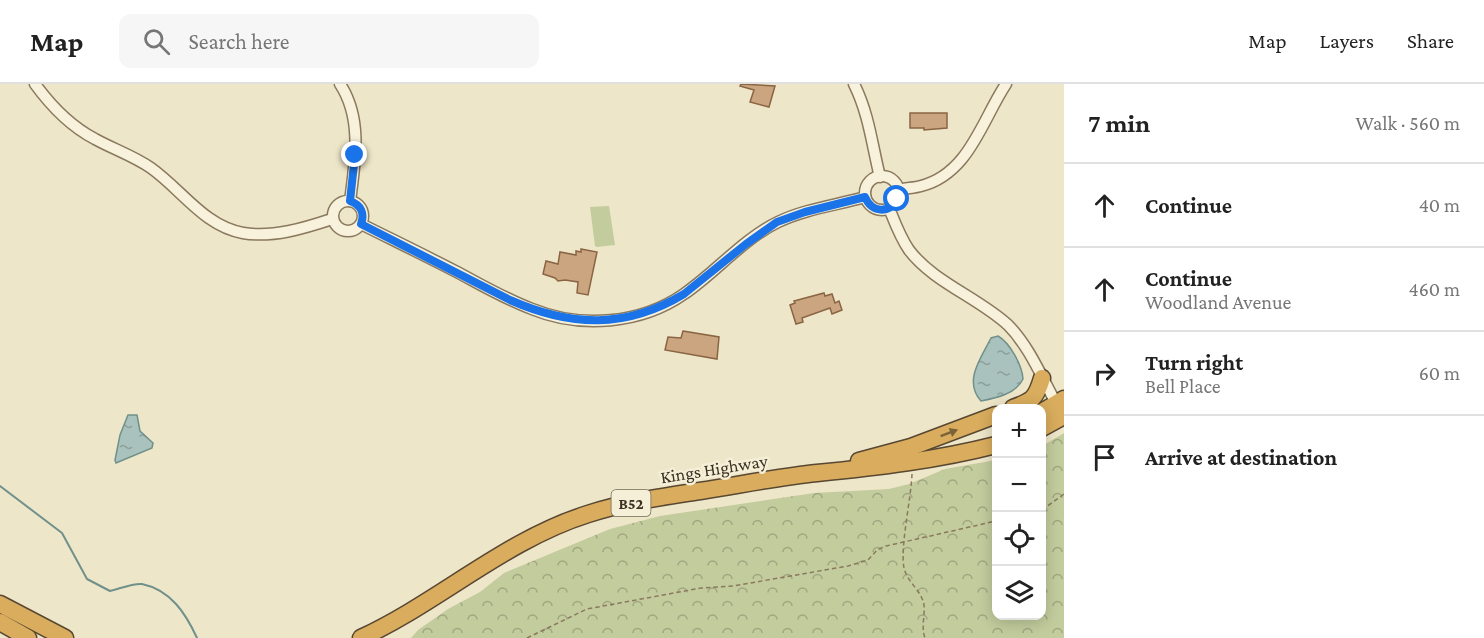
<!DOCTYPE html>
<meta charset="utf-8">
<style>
:root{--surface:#fff;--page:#f6f6f6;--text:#222;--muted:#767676;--line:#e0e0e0}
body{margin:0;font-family:"Crimson Pro",serif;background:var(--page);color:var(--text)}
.controls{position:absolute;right:18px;bottom:18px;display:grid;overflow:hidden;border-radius:12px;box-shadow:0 3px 15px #0003}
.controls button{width:54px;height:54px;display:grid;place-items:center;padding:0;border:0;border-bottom:2px solid var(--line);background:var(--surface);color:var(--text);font:30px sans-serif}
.stop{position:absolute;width:18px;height:18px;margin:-14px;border:4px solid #1a73e8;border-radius:50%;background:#fff}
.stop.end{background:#1a73e8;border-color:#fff;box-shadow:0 2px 6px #0008}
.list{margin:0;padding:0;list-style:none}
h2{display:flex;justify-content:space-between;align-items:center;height:78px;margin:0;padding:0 24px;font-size:26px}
h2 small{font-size:20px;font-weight:400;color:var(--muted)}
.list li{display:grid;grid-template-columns:39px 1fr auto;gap:18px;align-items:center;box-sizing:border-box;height:84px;padding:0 24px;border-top:2px solid var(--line)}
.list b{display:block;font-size:22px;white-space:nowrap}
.list p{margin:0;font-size:20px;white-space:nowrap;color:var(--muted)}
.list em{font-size:20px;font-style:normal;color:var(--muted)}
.icon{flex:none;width:33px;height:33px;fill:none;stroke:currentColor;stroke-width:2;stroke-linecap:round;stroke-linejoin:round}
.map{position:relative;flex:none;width:1064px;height:554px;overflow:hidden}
header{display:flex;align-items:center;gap:36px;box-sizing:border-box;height:84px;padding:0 30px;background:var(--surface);border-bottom:2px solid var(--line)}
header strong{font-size:28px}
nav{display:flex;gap:33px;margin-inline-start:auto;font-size:21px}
.search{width:420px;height:54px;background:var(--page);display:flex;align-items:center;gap:15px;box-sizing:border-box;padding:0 21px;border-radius:12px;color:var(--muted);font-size:22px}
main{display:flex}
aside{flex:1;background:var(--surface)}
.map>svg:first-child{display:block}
.forest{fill:url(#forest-crowns)}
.park{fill:#c3cc9d}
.water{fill:url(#water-ripples);stroke:#70918b;stroke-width:1.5}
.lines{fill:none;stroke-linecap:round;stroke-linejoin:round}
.stream{stroke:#70918b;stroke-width:2}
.building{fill:#cba580;stroke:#896544;stroke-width:1.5}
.minor-casing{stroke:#8a795e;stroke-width:13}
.highway-casing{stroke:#584732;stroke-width:19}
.path{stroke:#8a795e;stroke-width:1.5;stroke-dasharray:4.5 3;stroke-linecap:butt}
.minor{stroke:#f8f2dc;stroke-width:10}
.highway{stroke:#d9ad5d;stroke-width:16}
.oneway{fill:#7a6239}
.route{stroke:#1a73e8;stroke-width:8}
.labels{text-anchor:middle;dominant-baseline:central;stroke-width:5;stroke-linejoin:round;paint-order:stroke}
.shield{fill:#f5efd8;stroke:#736958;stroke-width:1.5}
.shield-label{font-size:16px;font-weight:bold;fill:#3b3021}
.street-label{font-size:18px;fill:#3b3021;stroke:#f5efd8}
</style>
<header>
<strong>Map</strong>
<div class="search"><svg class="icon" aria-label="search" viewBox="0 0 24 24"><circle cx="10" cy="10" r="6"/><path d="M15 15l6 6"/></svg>Search here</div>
<nav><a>Map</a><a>Layers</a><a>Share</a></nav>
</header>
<main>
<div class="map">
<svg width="1064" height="554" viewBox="0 0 1064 554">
<defs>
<pattern id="forest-crowns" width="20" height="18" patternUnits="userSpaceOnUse" patternTransform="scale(1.5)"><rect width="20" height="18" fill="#c3cc9d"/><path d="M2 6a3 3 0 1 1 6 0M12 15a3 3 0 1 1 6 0" fill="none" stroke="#a0a680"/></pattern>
<pattern id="water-ripples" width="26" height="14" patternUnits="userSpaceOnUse" patternTransform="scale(1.5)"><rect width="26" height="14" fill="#aac2bd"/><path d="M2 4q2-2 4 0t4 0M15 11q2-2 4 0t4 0" fill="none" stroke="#8c9e99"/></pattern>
</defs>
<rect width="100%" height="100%" fill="#eee6c9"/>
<polygon class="forest" points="1064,349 1064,554 411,554 418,546 448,525 480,508 504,489 610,445 660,432 814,409 889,405 909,400 945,385 996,376 996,532 1042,532 1042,362"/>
<polygon class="park" points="609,122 615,161 597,163 595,162 590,123"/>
<g class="water">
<path d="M 998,252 C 1010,259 1022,281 1023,295 C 1016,310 996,314 981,317 C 963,297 981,274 991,254 Z"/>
<polygon points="128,331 137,331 140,347 153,359 152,364 116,379 115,376 120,351"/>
</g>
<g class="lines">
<path class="stream" d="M 0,402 L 62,449 L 87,495 L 110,507 C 119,505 133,499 142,500 C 171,506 186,530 197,554"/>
</g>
<g class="building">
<polygon points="741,0 775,2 769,23 750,18 754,6 740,2"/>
<polygon points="910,29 947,29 947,44 924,46 924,44 910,44"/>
<polygon points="581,165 597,168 588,211 577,209 578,198 565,196 558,197 555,194 543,190 546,177 558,180 560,168 576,171 576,167 581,168"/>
<polygon points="824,209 825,212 832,210 835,219 839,217 842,226 832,230 830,224 802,234 803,238 796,240 790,221 795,219 794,217"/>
<polygon points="683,247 719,253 717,275 665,266 668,253 681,254"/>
</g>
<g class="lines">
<g class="minor-casing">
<g id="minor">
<path d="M 35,0 C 51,22 70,42 95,55 C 113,65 134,72 151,84 C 182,106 204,142 243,149 C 273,154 305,144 332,135"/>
<path d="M 340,0 C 363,35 355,78 350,117"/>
<path d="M 854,0 C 869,30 872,61 880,93"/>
<circle cx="882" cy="109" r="17"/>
<path d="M 898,106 C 906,104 914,104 921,102 C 969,90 982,36 1006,0"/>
<circle cx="348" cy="132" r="15"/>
<path d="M 889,124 C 895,139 900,153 909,166 C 933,198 979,214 1008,241 C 1029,262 1042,294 1056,319 L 1060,321"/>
<path d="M 361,140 C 393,156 424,171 455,187 C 480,200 505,215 532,225 C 581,245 641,240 684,210 C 716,188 743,155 778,138 C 805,125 837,121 865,113"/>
</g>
</g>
<g class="highway-casing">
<g id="highway">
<path d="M 1013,324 C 1032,317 1036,315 1042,294"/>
<polyline points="1042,328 1064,315"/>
<polyline points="1042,344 1064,332"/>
<polyline points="859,377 911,363 996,331"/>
<polyline points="0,520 65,554"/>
<polyline points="0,538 28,554"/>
<path d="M 361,554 C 439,518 505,456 588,430 C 625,418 662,413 700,407 C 739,401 778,393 817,389 C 878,383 937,376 996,361"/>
</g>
</g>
<g class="path">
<path d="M 912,390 C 911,416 900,462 904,484 C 907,498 922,507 924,521 C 925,533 921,543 925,554"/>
<polyline points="1042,426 1064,410"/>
<polyline points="527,554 587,525 701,504 733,502 848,482 868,476 877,466 886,462 996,437"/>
</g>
<use href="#minor" class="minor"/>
<use href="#highway" class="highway"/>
</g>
<defs><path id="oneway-solid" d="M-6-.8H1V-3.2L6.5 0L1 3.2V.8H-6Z" transform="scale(1.5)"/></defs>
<use class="oneway" href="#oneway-solid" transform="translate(949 349) rotate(-21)"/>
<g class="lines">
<path class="route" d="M 355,71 L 350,117 C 361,121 365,129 361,140 L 510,216 C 571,243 626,245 684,210 L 746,160 L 777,138 L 805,128 L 865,113 C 872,129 889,130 897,115"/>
</g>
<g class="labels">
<rect class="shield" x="611.5" y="406" width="39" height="26" rx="4.5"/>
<g class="shield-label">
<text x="631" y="419">B52</text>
</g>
<g class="street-label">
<text transform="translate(714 385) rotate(-9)">Kings Highway</text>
</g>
</g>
</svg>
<div class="controls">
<button>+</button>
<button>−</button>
<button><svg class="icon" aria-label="locate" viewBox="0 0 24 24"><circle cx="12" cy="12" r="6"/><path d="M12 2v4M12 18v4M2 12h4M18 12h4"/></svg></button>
<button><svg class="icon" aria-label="layers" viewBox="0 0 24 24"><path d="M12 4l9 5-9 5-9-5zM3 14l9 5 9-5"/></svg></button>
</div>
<div class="stop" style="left:897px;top:115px"></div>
<div class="stop end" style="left:355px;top:71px"></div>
</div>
<aside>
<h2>7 min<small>Walk · 560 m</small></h2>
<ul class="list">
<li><svg class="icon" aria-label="ahead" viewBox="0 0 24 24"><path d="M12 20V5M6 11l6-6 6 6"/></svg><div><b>Continue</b></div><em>40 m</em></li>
<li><svg class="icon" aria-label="ahead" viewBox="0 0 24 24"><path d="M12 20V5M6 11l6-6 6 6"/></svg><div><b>Continue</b><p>Woodland Avenue</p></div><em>460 m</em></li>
<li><svg class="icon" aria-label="right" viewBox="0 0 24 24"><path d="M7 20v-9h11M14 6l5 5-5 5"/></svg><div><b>Turn right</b><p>Bell Place</p></div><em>60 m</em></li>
<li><svg class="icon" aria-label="arrive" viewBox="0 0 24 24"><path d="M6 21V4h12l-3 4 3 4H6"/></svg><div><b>Arrive at destination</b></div></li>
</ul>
</aside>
</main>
